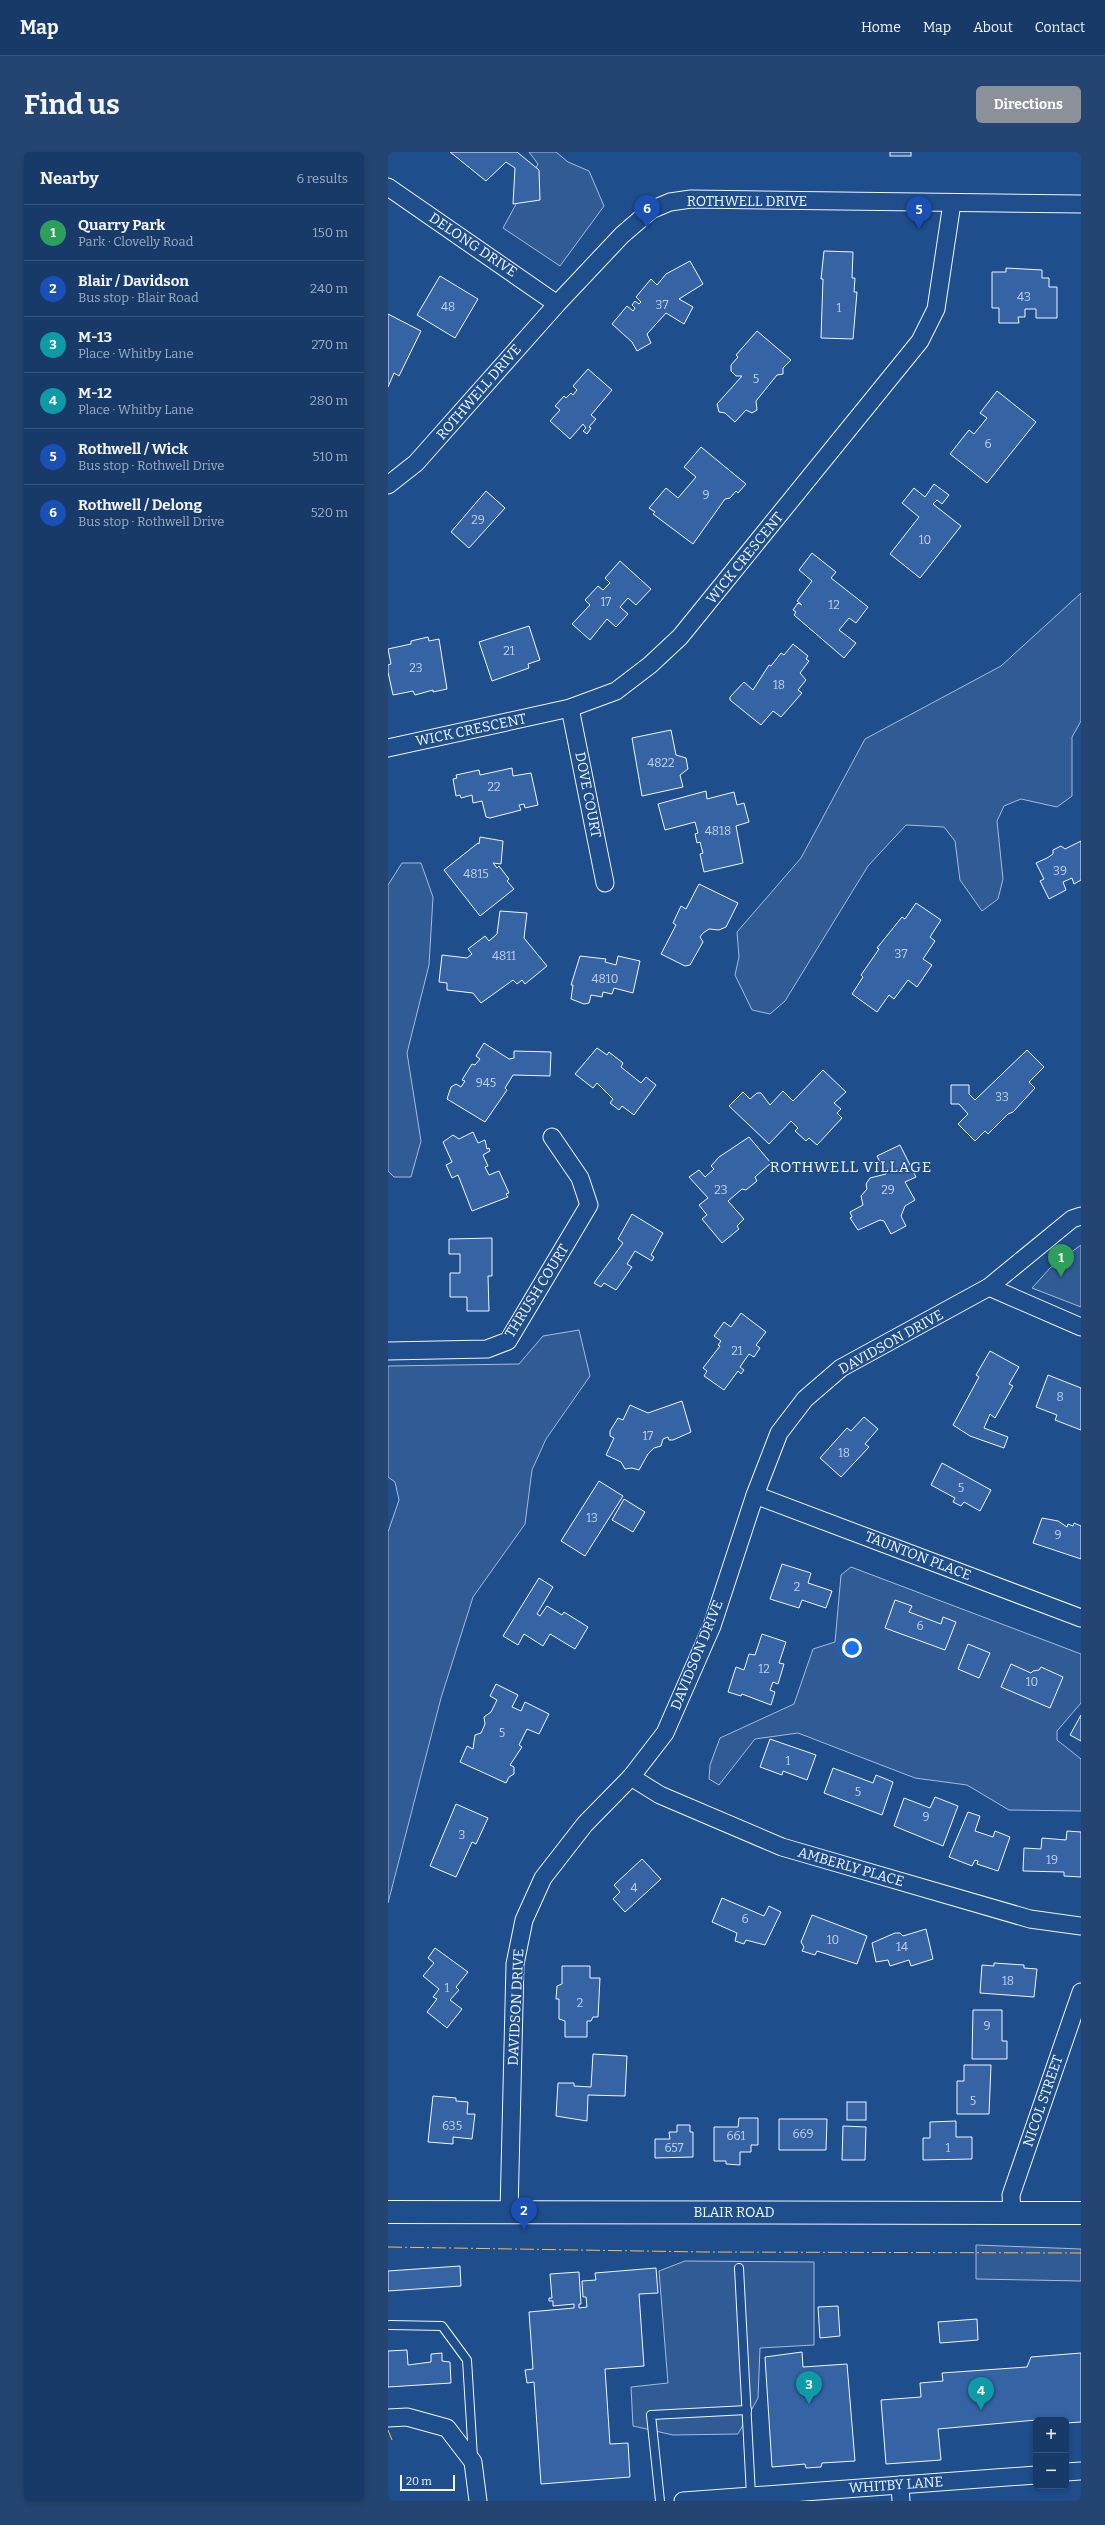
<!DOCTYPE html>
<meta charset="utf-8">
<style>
:root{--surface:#173a69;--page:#244571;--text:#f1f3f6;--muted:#9eadc0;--line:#36547d;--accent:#8c9099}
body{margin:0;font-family:Bitter,serif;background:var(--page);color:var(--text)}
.controls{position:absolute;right:12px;bottom:12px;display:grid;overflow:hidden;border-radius:6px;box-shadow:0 2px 6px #0003}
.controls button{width:36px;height:36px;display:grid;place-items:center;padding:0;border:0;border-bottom:1px solid var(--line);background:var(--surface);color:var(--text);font:20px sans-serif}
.scale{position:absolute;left:12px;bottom:10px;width:55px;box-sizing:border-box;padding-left:4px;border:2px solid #f2f6ff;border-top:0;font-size:11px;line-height:14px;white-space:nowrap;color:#f2f6ff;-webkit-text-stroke:3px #1f4e8c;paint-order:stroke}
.you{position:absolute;left:464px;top:1496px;width:14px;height:14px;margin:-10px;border:3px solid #fff;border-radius:50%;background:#1a73e8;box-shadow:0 0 0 6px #1a73e833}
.badge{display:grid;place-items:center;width:26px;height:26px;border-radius:50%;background:var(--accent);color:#fff;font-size:13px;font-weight:700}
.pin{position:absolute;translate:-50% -33px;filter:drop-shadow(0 1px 2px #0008)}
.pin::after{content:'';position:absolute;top:21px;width:14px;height:12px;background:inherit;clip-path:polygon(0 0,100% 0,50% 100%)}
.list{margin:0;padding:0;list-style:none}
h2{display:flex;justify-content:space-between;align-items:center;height:52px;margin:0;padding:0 16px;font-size:17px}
h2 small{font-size:13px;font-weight:400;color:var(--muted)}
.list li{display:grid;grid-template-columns:26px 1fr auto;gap:12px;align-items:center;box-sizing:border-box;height:56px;padding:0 16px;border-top:1px solid var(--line)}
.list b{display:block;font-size:15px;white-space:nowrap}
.list p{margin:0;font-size:13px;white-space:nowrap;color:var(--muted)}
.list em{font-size:13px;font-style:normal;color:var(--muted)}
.map{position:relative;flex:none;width:693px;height:2349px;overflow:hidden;border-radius:6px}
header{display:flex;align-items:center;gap:24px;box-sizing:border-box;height:56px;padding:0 20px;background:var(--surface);border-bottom:1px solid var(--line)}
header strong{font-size:19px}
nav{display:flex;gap:22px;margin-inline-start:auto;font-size:14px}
.intro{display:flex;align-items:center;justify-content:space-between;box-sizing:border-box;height:96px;padding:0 24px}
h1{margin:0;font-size:28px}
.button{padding:10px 18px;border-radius:6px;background:var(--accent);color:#fff;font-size:14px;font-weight:700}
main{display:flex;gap:24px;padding:0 24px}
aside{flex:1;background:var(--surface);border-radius:6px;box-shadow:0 2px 6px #0003}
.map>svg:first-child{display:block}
.built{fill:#305b95;stroke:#a8bbd7}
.building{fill:#3563a3;stroke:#f2f6ff}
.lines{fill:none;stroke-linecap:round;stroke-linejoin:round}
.lane-casing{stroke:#f2f6ff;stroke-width:10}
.street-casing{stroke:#f2f6ff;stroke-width:19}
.secondary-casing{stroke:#f2f6ff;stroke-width:24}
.lane{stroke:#1f4e8c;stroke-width:8}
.street{stroke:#1f4e8c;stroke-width:17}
.secondary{stroke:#1f4e8c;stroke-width:22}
.power{stroke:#ffb74d;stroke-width:1;stroke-dasharray:14 3 2 3;stroke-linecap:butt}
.labels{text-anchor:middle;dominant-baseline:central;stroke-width:3;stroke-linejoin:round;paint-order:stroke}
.number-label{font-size:12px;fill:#c3d1e8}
.street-label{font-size:14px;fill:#f2f6ff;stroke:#1f4e8c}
.neighbourhood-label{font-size:15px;letter-spacing:1px;fill:#f2f6ff;stroke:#1f4e8c}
</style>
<header>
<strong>Map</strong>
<nav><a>Home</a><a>Map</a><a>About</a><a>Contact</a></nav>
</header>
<div class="intro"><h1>Find us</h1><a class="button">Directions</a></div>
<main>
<aside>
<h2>Nearby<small>6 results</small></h2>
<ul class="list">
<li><span class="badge" style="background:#2e9e5b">1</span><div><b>Quarry Park</b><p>Park · Clovelly Road</p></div><em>150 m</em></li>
<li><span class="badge" style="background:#1a4fb4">2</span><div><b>Blair / Davidson</b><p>Bus stop · Blair Road</p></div><em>240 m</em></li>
<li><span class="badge" style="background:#0f9aa8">3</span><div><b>M-13</b><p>Place · Whitby Lane</p></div><em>270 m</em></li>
<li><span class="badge" style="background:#0f9aa8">4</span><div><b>M-12</b><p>Place · Whitby Lane</p></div><em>280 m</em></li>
<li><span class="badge" style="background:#1a4fb4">5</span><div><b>Rothwell / Wick</b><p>Bus stop · Rothwell Drive</p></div><em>510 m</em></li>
<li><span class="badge" style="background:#1a4fb4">6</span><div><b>Rothwell / Delong</b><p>Bus stop · Rothwell Drive</p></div><em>520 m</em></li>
</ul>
</aside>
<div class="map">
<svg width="693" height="2349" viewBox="0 0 693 2349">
<rect width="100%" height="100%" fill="#1f4e8c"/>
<g class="built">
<polygon points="141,0 168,0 180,10 201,19 216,54 172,114 115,76 150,12"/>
<polygon points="693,441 693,569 684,585 684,644 669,655 633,647 616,654 609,669 615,727 610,747 594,759 572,728 567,689 556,675 518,673 480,714 397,849 382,862 364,858 347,823 351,805 349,780 413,706 477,587 613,514"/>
<polygon points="14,711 33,711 45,745 41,813 19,901 33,989 23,1025 6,1025 0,1019 0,733"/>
<polygon points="693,1093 693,1155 644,1136 663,1115"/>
<polygon points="191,1178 202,1224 158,1287 144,1318 137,1372 85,1445 53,1546 0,1751 0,1380 11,1348 7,1330 0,1325 0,1214 131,1212 155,1184"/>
<polygon points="463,1415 693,1502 693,1551 669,1579 669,1588 693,1607 693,1659 621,1658 579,1633 527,1626 410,1581 367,1587 331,1633 321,1627 322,1613 332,1586 406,1552 425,1497 447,1490 453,1423"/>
<polygon points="588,2093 693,2097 693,2129 588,2127"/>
<polygon points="297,2109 426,2110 426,2193 372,2196 370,2246 350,2282 285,2283 245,2274 243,2235 280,2231 271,2119"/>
</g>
<g class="building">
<polygon points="62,0 129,0 151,18 152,48 125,52 127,16 118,10 98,29"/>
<rect x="502" y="0" width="21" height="4"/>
<polygon points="436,99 465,100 464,126 467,126 466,140 469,140 465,187 433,186 435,127 433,127"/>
<polygon points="302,109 315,132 291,147 305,155 296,172 278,161 259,182 263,191 249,199 244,190 224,172 239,154 245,159 247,156 244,153 247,149 251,152 253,150 248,145 263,127 269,133 278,122"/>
<polygon points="618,116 654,118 654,126 661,126 661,135 669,135 669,166 648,166 648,157 637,157 637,165 630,165 631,171 611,171 611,156 604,156 604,120 618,120"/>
<polygon points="52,124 90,147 67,186 29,163"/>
<polygon points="0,162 33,179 11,224 6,221 0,235"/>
<polygon points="369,179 403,208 395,216 395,222 389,223 368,249 369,258 364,261 358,258 347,270 337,261 331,260 329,252 354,224 348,224 343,219 343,213 350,205 348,203"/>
<polygon points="200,217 224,238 203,263 208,267 201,275 203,276 199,282 195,279 198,276 195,272 182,287 162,269 172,258 167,254 176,244 178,246 183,241 185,243 189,238 185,234"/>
<polygon points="609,239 648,270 599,331 562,302 581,278 586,282 599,266 592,261"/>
<polygon points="313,295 358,332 350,341 348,339 342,346 337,347 305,392 265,362 267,360 261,356 278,336 290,346 308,325 296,315"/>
<polygon points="546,332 561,343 554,352 549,348 545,352 573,374 532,426 502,402 531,365 514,351 526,336 537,345"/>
<polygon points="98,339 117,356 81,396 63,380"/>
<polygon points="424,401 448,420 443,426 480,455 468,471 461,466 451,478 468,491 456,506 406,463 408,460 405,458 410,451 414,453 409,449 424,429 411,418"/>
<polygon points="232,409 263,437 248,453 240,446 232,455 240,462 228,475 219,467 202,488 184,472 202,453 197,448 210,434 215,438 222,431 217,426"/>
<polygon points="141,474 152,508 140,512 141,516 104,529 91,490"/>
<polygon points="40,485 41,489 51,487 59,537 45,540 45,538 27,543 25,539 5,543 0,520 0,513 3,512 0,497 23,492 23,489"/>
<polygon points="405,492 420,504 418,507 421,509 412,521 418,528 410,538 414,541 393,565 385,559 373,573 342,548 342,545 356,530 365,538 381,513 383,514 393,501 396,503"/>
<polygon points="283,578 288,603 298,606 300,617 292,623 295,635 254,644 244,586"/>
<polygon points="124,616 125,624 143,621 150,653 137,656 136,652 131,653 133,658 102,666 98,665 94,649 85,651 84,643 73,646 72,643 68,644 65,627 69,626 68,623 91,618 92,623"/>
<polygon points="318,639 319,647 346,640 349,653 356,651 361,670 348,674 355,711 316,720 312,702 315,701 312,690 309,691 307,682 310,681 307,670 277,678 270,652"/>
<polygon points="92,685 115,689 113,712 105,711 109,716 111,714 121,727 119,729 126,737 92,764 56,718 90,691 91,692"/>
<polygon points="693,689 693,728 686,732 684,726 675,730 678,738 661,747 652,729 656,727 648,711 659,706 665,702 665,698 673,694 677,697"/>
<polygon points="311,732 350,751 338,775 331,778 321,777 315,781 312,785 315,790 302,813 297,814 273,802 288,773 285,771 293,754 298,757"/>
<polygon points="528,751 553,768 542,785 547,789 535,807 544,813 529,835 520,828 506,847 501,843 489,860 464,842 475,825 473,823 491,797 489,796 514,765 517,767"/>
<polygon points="112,759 139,761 136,786 159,814 137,832 134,828 129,832 125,828 93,851 85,841 59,838 59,831 51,830 54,803 79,806 84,802 80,797 97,784 101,789 109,782"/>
<polygon points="192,804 218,807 217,810 228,813 230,804 252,809 245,841 226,836 224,842 215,840 214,845 203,843 201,851 196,852 183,847 185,833 183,833"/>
<polygon points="96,891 121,907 126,906 126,899 163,900 162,924 125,923 117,936 119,938 97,970 59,947 63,935 68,932 73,935 77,929 74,928 84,912 87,913 92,907 88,904"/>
<polygon points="209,896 219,903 221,900 235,911 233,915 253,931 258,925 268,933 246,963 234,954 231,958 222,951 225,947 209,931 205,936 187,922"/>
<polygon points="639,898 656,915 641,930 647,936 625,960 620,962 600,982 597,979 587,989 570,972 580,962 571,952 563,952 563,933 581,933 581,942 587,948"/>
<polygon points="435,918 458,940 446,951 453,957 449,961 454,966 429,993 421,986 418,989 407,979 410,976 403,969 381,992 341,954 355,940 362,947 369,941 373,941 382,953 395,939 405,949"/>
<polygon points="85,980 90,991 97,988 99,997 101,996 102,999 95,1003 100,1014 97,1015 101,1023 111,1019 121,1041 118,1042 120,1045 84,1059 70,1023 64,1026 58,1013 64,1010 55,990 65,983 71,987"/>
<polygon points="361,985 383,1011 367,1025 369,1029 358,1038 354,1037 340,1049 356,1067 349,1074 351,1077 334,1091 314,1067 319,1063 311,1053 320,1046 301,1025 311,1018 317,1025 326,1017 323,1014 331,1005"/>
<polygon points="512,993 528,1025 517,1030 527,1048 517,1054 513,1064 518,1074 503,1082 496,1069 492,1068 470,1078 462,1066 464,1065 462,1060 475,1053 473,1044 479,1037 478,1032 482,1026 498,1022 489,1004"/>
<polygon points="244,1062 275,1081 263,1103 266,1105 264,1109 247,1099 239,1112 244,1115 228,1138 216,1131 213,1135 206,1131 235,1091 230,1087"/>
<polygon points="104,1086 104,1124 100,1124 101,1159 79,1159 79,1145 62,1145 62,1121 72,1121 72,1102 61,1102 61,1087"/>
<polygon points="353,1161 378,1180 368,1193 372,1196 366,1205 361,1202 352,1215 356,1218 353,1222 350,1219 336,1238 316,1224 319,1219 315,1216 332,1194 330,1193 333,1189 326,1184 336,1170 343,1175"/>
<polygon points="602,1199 631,1215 621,1232 625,1234 607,1266 602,1262 596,1276 620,1285 616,1296 582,1284 565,1273 591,1225 588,1223"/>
<polygon points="660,1223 693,1236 693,1278 667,1268 669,1263 648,1255"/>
<polygon points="294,1249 303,1280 285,1288 281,1288 280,1285 275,1287 273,1294 266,1296 260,1302 251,1318 244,1316 237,1317 233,1310 218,1303 226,1286 222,1284 222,1279 230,1266 235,1268 242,1253 260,1261"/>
<polygon points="476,1265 490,1277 477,1292 481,1295 453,1325 432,1306 459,1276 463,1279"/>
<polygon points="554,1311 603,1338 592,1359 576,1350 573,1354 565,1350 567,1346 543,1333"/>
<polygon points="211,1329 235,1344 197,1404 173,1389"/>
<polygon points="236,1347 257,1360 245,1380 224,1368"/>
<polygon points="654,1366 670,1369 679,1375 680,1372 685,1374 686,1371 693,1374 693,1407 645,1391"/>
<polygon points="394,1412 423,1421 420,1431 444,1439 438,1456 414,1448 411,1456 382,1447"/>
<polygon points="151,1426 165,1435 149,1462 152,1464 159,1454 174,1463 176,1460 200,1475 187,1497 162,1482 155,1494 136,1482 130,1493 115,1484"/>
<polygon points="507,1448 524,1454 521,1460 553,1472 555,1465 568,1470 557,1498 497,1476"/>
<polygon points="374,1482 398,1490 391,1511 396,1512 390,1532 385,1530 382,1538 387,1540 383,1553 354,1542 353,1544 340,1540 348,1515 356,1518 361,1502 367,1503"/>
<polygon points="580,1492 602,1501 591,1526 570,1517"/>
<polygon points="623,1512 643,1521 645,1519 651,1518 653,1515 675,1525 662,1556 613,1535"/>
<polygon points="108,1532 130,1543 124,1555 133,1559 137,1550 161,1562 151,1582 139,1577 131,1593 134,1595 122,1613 126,1615 126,1622 121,1625 118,1631 72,1610 79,1594 85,1597 87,1583 93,1581 97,1572 96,1565 103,1560 109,1548 102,1544"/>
<polygon points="693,1563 693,1589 682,1583"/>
<polygon points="382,1587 428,1603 419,1628 395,1619 394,1623 372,1615"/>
<polygon points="445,1616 485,1631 488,1623 505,1630 494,1663 436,1641"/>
<polygon points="547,1645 570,1654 555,1694 506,1674 516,1646 542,1656"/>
<polygon points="68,1652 100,1666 88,1692 84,1690 68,1725 42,1714"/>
<polygon points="580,1660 592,1664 587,1679 605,1685 607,1679 622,1685 610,1719 589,1712 590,1709 587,1708 584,1714 561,1705"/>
<polygon points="679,1679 693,1680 693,1725 676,1724 676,1720 635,1719 636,1696 653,1697 654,1686 678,1688"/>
<polygon points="254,1707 273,1727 237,1760 225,1747 232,1740 226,1733"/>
<polygon points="334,1746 376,1764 381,1754 393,1760 377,1793 358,1788 356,1792 347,1789 349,1781 324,1770"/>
<polygon points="424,1763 479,1784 469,1812 429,1799 427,1803 414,1799 416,1795 413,1790"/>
<polygon points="538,1777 545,1807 523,1814 521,1808 502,1814 500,1808 488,1810 484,1791 507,1781 512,1781 515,1784"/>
<polygon points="47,1796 80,1820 68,1835 71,1838 62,1848 74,1857 59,1876 39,1860 49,1847 45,1845 51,1837 35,1824 46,1811 40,1806"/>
<polygon points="606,1811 636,1813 636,1816 649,1817 646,1845 592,1841 594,1813 606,1814"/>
<polygon points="174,1814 202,1814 202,1826 212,1826 210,1865 205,1865 203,1869 199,1869 199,1885 177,1885 177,1869 171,1867 171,1847 168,1847 169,1834 174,1832"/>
<polygon points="585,1858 614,1858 614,1889 619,1889 619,1907 584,1907"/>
<polygon points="205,1902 239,1904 237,1944 200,1943 199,1969 168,1964 170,1931 186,1931 186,1934 203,1935"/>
<polygon points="576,1913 603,1913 601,1962 569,1962 569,1929 576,1929"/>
<polygon points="45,1944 68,1946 68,1949 80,1950 79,1962 87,1962 84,1987 65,1985 65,1992 40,1990"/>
<rect x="459" y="1950" width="19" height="18"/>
<polygon points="351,1966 370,1966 370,1993 363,1993 363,2000 352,2000 352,2013 338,2012 338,2009 326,2009 326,1975 350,1975"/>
<polygon points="391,1967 439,1967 438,1998 391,1998"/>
<polygon points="568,1969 568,1985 584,1985 584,2007 535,2008 535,1986 542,1986 542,1970"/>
<polygon points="289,1973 302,1973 302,1980 305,1980 305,2005 267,2006 267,1987 282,1987 281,1980 289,1980"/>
<polygon points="455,1974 478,1975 477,2008 454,2008"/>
<polygon points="72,2114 73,2134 0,2139 0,2119"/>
<polygon points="268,2116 270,2141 251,2142 256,2214 217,2217 222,2292 240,2291 242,2325 153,2332 146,2230 139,2231 137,2218 145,2217 141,2160 186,2156 186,2152 165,2154 165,2149 161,2149 161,2146 164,2146 162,2122 191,2120 193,2152 191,2152 191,2156 199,2155 198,2145 195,2145 194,2129 208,2128 207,2121"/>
<polygon points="450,2154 452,2184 432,2186 430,2155"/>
<polygon points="589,2167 590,2188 552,2191 550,2170"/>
<polygon points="19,2198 20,2213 43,2210 43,2202 54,2201 54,2209 62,2210 63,2231 0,2235 0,2199"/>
<polygon points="414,2200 415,2215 459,2212 467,2309 434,2311 433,2315 418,2316 417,2312 384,2315 377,2205"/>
<polygon points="693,2201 693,2270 678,2271 678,2268 648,2268 550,2277 553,2308 498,2312 493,2248 533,2245 532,2231 555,2229 554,2221 639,2215 643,2205"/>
</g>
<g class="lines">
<g class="lane-casing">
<g id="lane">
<polyline points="351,2116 363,2343"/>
<polyline points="2,2173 54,2174 79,2208 85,2305"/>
<polyline points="272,2349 263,2263 359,2258"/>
</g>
</g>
<g class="street-casing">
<g id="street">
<polyline points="0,35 169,152"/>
<polyline points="0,333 28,311 169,152 234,83 263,58 282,50 303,47 693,52"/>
<polyline points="182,556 217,731"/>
<polyline points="0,596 182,556 228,539 262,513 292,485 532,189 548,157 564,51"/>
<polyline points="601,1135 693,1175"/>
<polyline points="0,1199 99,1197 120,1189 201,1053 192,1026 164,985"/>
<polyline points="367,1343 693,1466"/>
<polyline points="243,1625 272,1643 394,1695 642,1767 693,1774"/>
<polyline points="121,2060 127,1812 136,1768 155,1726 197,1672 243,1625 277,1581 324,1474 367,1343 391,1281 417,1247 453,1216 601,1135 684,1067 693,1064"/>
<polyline points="624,2060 623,2043 693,1840"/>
<polyline points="0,2266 19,2265 59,2276 85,2310 90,2349"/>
<polyline points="678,2320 693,2319"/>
<polyline points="512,2333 513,2349"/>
<polyline points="295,2349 648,2323"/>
</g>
</g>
<g class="secondary-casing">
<polyline id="secondary" points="0,2060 693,2061"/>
</g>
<use href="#lane" class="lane"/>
<use href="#street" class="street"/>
<use href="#secondary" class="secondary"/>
<g class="power">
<polyline points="0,2095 316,2100 693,2101"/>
<polyline points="0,2278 4,2288"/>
</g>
</g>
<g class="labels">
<g class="number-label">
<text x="636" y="145">43</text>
<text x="274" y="153">37</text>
<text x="60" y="155">48</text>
<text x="451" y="156">1</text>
<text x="368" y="227">5</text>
<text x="600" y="292">6</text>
<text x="318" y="343">9</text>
<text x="90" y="368">29</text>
<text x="537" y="388">10</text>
<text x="218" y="450">17</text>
<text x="446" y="453">12</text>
<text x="121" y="499">21</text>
<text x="28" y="516">23</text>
<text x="391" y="533">18</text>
<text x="273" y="611">4822</text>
<text x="106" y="635">22</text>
<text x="330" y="679">4818</text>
<text x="672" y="719">39</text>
<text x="88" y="722">4815</text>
<text x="513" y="802">37</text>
<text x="116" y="804">4811</text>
<text x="217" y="827">4810</text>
<text x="98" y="931">945</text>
<text x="614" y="945">33</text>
<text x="333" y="1038">23</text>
<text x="500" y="1038">29</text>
<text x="349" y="1199">21</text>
<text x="672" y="1245">8</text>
<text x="260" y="1284">17</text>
<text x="456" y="1301">18</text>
<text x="573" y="1336">5</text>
<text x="204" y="1366">13</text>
<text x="670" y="1383">9</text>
<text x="409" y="1435">2</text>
<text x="532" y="1474">6</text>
<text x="376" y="1517">12</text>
<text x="644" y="1530">10</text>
<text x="114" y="1581">5</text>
<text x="400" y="1609">1</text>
<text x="470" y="1640">5</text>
<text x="538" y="1665">9</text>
<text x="74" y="1683">3</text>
<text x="664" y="1708">19</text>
<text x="246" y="1736">4</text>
<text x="357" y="1767">6</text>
<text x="445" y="1788">10</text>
<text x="514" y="1795">14</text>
<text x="620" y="1829">18</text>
<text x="59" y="1836">1</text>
<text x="192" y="1851">2</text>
<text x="599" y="1874">9</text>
<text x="585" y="1949">5</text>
<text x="64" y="1974">635</text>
<text x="415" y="1982">669</text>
<text x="348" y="1984">661</text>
<text x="286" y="1996">657</text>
<text x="560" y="1996">1</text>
</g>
<g class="street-label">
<text x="359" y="49">ROTHWELL DRIVE</text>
<text transform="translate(85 93) rotate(34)">DELONG DRIVE</text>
<text transform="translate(91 240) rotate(-49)">ROTHWELL DRIVE</text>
<text transform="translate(357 406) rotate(-51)">WICK CRESCENT</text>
<text transform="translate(83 578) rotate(-12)">WICK CRESCENT</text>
<text transform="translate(200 643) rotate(79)">DOVE COURT</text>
<text transform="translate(149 1139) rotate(-58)">THRUSH COURT</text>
<text transform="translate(503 1190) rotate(-29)">DAVIDSON DRIVE</text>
<text transform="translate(530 1404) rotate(21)">TAUNTON PLACE</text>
<text transform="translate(309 1503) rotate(-68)">DAVIDSON DRIVE</text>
<text transform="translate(463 1715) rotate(16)">AMBERLY PLACE</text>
<text transform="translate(128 1855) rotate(-87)">DAVIDSON DRIVE</text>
<text transform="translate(655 1949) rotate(-71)">NICOL STREET</text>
<text x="346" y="2060">BLAIR ROAD</text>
<text transform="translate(508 2333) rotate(-4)">WHITBY LANE</text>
</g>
<g class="neighbourhood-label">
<text x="463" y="1015">ROTHWELL VILLAGE</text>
</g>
</g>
</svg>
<div class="controls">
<button>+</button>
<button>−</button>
</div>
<div class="scale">20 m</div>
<div class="you"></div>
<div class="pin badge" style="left:673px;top:1125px;background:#2e9e5b">1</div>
<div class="pin badge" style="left:136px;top:2078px;background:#1a4fb4">2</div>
<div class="pin badge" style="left:421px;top:2252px;background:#0f9aa8">3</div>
<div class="pin badge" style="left:593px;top:2258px;background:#0f9aa8">4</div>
<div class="pin badge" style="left:531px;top:77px;background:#1a4fb4">5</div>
<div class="pin badge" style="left:259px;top:76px;background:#1a4fb4">6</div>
</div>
</main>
